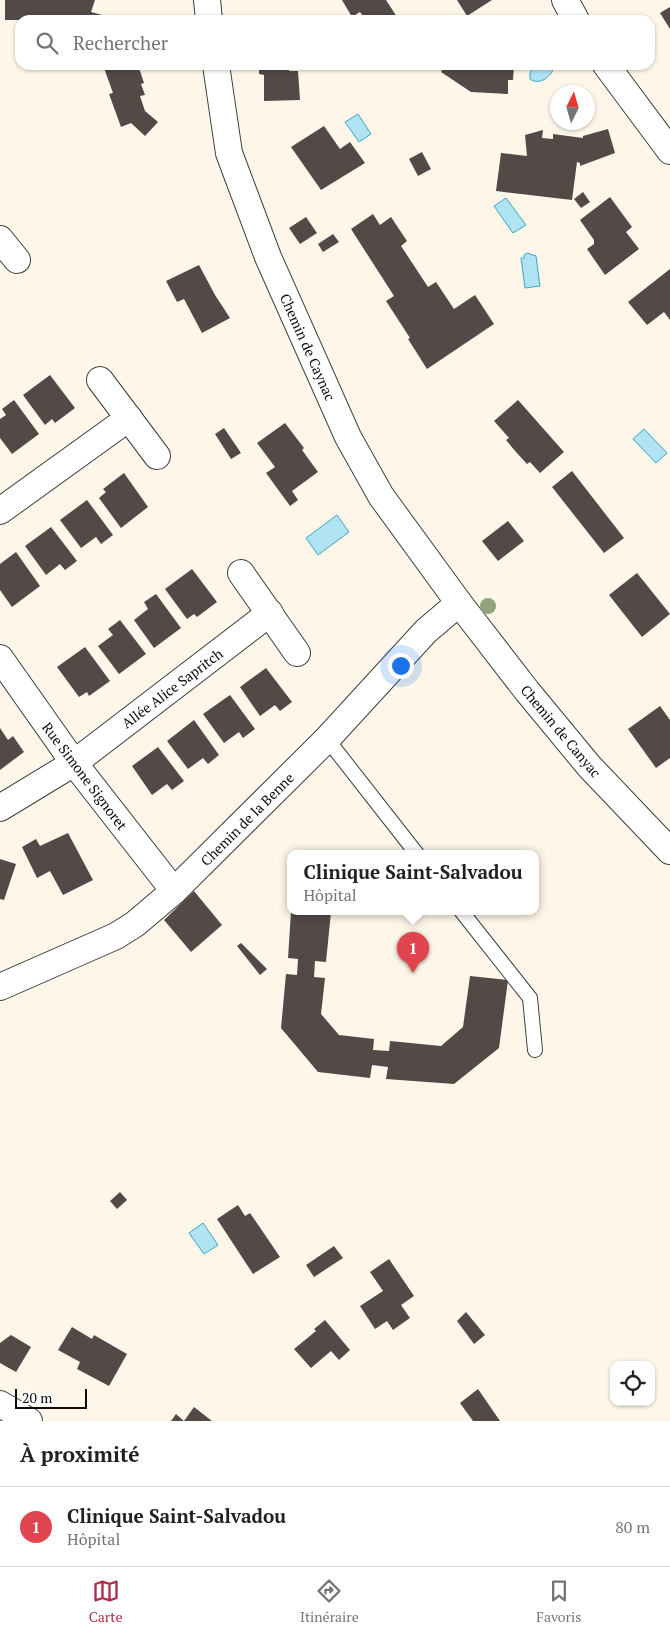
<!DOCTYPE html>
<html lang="fr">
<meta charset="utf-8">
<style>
:root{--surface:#fff;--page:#f6f6f6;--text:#202124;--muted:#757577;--line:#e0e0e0;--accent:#b22b47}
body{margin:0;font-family:"PT Serif",serif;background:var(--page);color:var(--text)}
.controls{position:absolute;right:15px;bottom:15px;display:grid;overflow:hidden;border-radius:10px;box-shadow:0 1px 4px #0004}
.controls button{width:45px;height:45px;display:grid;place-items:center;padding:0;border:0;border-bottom:1px solid var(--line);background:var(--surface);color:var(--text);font:25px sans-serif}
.compass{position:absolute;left:550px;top:85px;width:45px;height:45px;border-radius:50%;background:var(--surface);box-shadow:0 1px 4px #0004;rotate:5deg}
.scale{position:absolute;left:15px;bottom:12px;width:72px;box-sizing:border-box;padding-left:5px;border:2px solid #0b0b0b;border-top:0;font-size:14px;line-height:18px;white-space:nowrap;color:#0b0b0b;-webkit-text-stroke:4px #fff;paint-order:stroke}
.you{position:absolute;left:400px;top:665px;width:18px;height:18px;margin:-12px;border:4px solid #fff;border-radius:50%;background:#1a73e8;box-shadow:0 0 0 8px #1a73e833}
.badge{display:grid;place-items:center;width:32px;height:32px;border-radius:50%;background:var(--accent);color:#fff;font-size:16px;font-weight:700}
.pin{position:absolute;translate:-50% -41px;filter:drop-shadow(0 1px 2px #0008)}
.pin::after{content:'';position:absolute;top:26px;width:18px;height:15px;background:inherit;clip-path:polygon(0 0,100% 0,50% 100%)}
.popup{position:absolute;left:287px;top:850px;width:252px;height:65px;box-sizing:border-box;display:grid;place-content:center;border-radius:10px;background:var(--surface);filter:drop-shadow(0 1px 4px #0005);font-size:16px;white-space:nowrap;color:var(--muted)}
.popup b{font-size:19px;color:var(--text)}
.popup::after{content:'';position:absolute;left:50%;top:100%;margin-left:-10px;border:10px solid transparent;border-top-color:var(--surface)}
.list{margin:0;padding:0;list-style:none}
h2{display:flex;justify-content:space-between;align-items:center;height:65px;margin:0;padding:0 20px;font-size:21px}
h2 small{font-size:16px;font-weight:400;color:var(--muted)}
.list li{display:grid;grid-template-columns:32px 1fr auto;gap:15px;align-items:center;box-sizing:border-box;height:80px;padding:0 20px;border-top:1px solid var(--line)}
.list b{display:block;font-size:19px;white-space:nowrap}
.list p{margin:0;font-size:16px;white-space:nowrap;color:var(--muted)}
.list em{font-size:16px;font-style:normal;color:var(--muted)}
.icon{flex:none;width:28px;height:28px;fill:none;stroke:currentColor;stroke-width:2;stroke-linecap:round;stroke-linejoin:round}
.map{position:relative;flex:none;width:670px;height:1421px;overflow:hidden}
.search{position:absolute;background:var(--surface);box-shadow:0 1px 4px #0004;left:15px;right:15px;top:15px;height:55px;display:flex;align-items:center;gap:12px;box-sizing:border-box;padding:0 18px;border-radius:15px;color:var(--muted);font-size:19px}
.sheet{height:145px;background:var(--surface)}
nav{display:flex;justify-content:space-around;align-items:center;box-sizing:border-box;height:70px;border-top:1px solid var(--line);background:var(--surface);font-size:14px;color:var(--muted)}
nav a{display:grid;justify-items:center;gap:2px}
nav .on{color:var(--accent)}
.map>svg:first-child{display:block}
.water{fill:#b1e4f2;stroke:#3ca5c5}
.building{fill:#534a48}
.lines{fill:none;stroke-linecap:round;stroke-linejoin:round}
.service-casing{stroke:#3e3e3e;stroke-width:16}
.minor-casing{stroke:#3e3e3e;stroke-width:28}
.service{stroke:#fff;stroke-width:14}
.minor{stroke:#fff;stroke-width:26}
.tree{fill:#90a37a}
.labels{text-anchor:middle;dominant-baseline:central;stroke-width:5;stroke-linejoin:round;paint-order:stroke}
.street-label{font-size:14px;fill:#0b0b0b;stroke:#fff}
</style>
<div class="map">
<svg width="670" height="1421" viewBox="0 0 670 1421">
<rect width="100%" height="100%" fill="#fef7e9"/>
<g class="water">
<path d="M 534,65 L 554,65 C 553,76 540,86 530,79 L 530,73 Z"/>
<polygon points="358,114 371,134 359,142 345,122"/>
<polygon points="506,198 526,225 513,233 494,206"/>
<polygon points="527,253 536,256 540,286 525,288 521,258 524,258 524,255"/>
<polygon points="644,429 667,453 656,463 633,439"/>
<polygon points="337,515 349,532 318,555 306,538"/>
<polygon points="203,1223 218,1245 204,1254 189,1233"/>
</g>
<g class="building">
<polygon points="5,0 95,0 91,12 102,15 101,20 5,20"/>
<polygon points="342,0 386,0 399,20 366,20 360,12 352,17"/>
<polygon points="457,0 492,0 467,16"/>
<polygon points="670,7 670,29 660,13"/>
<polygon points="112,65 138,65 144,83 141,84 145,95 140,96 145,111 158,122 145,136 131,123 121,127 109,94 113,93 104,68"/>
<polygon points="259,65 289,65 289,71 298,71 300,100 264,101 264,75 259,74"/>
<polygon points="445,65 514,65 513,80 508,80 508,94 471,92 441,72"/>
<polygon points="324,126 340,149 350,142 365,163 321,190 291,147"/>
<polygon points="608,129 615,153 580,166 580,163 577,162 572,200 496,191 501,153 527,156 525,135 543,130 542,138 553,139 553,134 583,138 583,136"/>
<polygon points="422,152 431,169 418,176 409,159"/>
<polygon points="583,192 590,202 581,208 574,199"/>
<polygon points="610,197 632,227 626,232 639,249 605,275 587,249 594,244 594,240 580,220"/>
<polygon points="373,214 380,225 391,217 407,241 401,246 428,287 436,282 454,309 475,295 494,324 427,369 408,339 410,338 386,301 394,296 351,229"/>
<polygon points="306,217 317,233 300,244 289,228"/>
<polygon points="333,234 339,242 323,252 318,244"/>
<polygon points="199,265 215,295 230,318 202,333 184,299 177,302 166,281"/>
<polygon points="670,269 670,320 664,312 647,325 628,302"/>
<polygon points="50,375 75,408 55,423 52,419 45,425 23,395"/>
<polygon points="14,400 39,434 12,454 0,438 0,419 6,415 2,409"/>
<polygon points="518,400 564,452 540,473 530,462 527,464 516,452 506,440 509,438 494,421"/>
<polygon points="285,423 304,448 302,450 318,472 292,491 298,500 290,506 266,473 275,467 257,443"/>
<polygon points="224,428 241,453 231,459 215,434"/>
<polygon points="572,471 624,538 604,553 552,487"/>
<polygon points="124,473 148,507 121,528 99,498 106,492 103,489"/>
<polygon points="87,500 113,535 101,544 96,537 81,548 60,520"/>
<polygon points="508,521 524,541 498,561 482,541"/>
<polygon points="51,527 77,561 65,570 60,564 46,575 25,546"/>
<polygon points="16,552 40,586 12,607 0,590 0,564"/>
<polygon points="192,569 217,602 197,617 194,614 187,619 165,589"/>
<polygon points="637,573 670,614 642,637 609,595"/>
<polygon points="156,594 181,628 154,648 134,620 148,609 144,602"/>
<polygon points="120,620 146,654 119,674 98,646 113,635 108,629"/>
<polygon points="85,647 110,681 89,696 87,692 79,697 57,667"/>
<polygon points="266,668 292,702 280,711 275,705 260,716 240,687"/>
<polygon points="230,695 255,729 243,738 239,732 224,743 203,714"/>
<polygon points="660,706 670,720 670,758 656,768 628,729"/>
<polygon points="194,720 219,755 208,764 203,758 188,769 167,741"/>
<polygon points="0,728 8,740 13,736 24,752 0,770"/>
<polygon points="158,747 184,781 172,790 167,784 152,795 132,766"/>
<polygon points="68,833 93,880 63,895 50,871 37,878 22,847 36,839 40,846"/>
<polygon points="0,859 16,864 4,900 0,899"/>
<polygon points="194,891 222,925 191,952 164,920"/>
<polygon points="291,912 331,912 326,962 315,961 314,977 325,978 321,1014 339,1035 374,1039 373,1050 389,1051 390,1041 441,1046 463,1027 470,976 508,980 499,1048 454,1084 386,1079 388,1067 372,1065 370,1078 318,1072 281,1028 286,974 297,975 298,959 288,958"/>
<polygon points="241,943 267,969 260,975 237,946"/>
<polygon points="120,1192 127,1200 117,1209 110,1201"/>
<polygon points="238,1205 245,1216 250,1213 280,1257 253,1274 217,1219"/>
<polygon points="334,1246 343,1258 314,1277 306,1265"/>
<polygon points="389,1259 414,1296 401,1305 410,1318 393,1330 387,1321 375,1329 360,1306 383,1291 370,1272"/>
<polygon points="466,1312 485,1335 474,1344 457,1321"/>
<polygon points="325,1320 350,1350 339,1360 331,1351 311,1368 294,1349 316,1331 314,1329"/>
<polygon points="72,1327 92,1339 94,1335 127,1354 109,1386 77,1369 80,1362 58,1350"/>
<polygon points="11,1335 31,1347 16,1372 0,1363 0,1343"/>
<polygon points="478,1389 500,1421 473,1421 460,1403"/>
<polygon points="194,1407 212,1421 171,1421 176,1414 184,1421"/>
</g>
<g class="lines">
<g class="service-casing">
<g id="service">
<polyline points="327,739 417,854"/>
<polyline points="462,912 530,998 535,1050"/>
</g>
</g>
<g class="minor-casing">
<g id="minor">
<polyline points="207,0 209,20"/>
<polyline points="565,0 576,20"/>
<polyline points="216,65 229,153 268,257 348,437 381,496 459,603 527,691 589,766 670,851"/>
<polyline points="606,65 670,151"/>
<polyline points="0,239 17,260"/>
<polyline points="100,380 157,456"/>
<polyline points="0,511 129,418"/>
<polyline points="241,573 297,653"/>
<polyline points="0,658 74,763 174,891"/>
<polyline points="0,808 74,763 270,613"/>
<polyline points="0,987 116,936 135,924 174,891 327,739 426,631 459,603"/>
<polyline points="0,1404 29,1421"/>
</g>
</g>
<use href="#service" class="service"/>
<use href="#minor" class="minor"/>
</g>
<circle class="tree" cx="488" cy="606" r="8"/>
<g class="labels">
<g class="street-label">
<text transform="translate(308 347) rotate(66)">Chemin de Caynac</text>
<text transform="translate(172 688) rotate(-37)">Allée Alice Sapritch</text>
<text transform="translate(561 731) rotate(50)">Chemin de Canyac</text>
<text transform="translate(85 776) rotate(53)">Rue Simone Signoret</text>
<text transform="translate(247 819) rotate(-45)">Chemin de la Benne</text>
</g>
</g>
</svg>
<div class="controls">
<button><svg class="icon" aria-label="locate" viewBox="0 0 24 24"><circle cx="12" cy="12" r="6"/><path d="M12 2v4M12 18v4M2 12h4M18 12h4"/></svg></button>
</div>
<svg class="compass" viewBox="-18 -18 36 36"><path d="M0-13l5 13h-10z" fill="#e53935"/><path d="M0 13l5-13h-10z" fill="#757577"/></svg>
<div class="scale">20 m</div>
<div class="you"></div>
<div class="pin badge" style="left:413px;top:973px;background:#e0444e">1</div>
<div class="popup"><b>Clinique Saint-Salvadou</b>Hôpital</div>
<div class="search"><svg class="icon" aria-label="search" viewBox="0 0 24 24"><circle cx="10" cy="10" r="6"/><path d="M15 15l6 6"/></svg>Rechercher</div>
</div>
<section class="sheet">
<h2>À proximité<small></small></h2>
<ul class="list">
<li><span class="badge" style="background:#e0444e">1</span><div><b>Clinique Saint-Salvadou</b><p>Hôpital</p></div><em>80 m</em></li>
</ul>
</section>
<nav>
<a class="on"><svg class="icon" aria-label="map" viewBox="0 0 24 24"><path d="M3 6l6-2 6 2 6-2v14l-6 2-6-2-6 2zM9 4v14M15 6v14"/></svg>Carte</a>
<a><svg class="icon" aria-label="directions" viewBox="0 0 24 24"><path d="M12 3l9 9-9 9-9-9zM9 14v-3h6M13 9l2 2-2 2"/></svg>Itinéraire</a>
<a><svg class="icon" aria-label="saved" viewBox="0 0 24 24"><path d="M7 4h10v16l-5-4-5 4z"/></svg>Favoris</a>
</nav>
